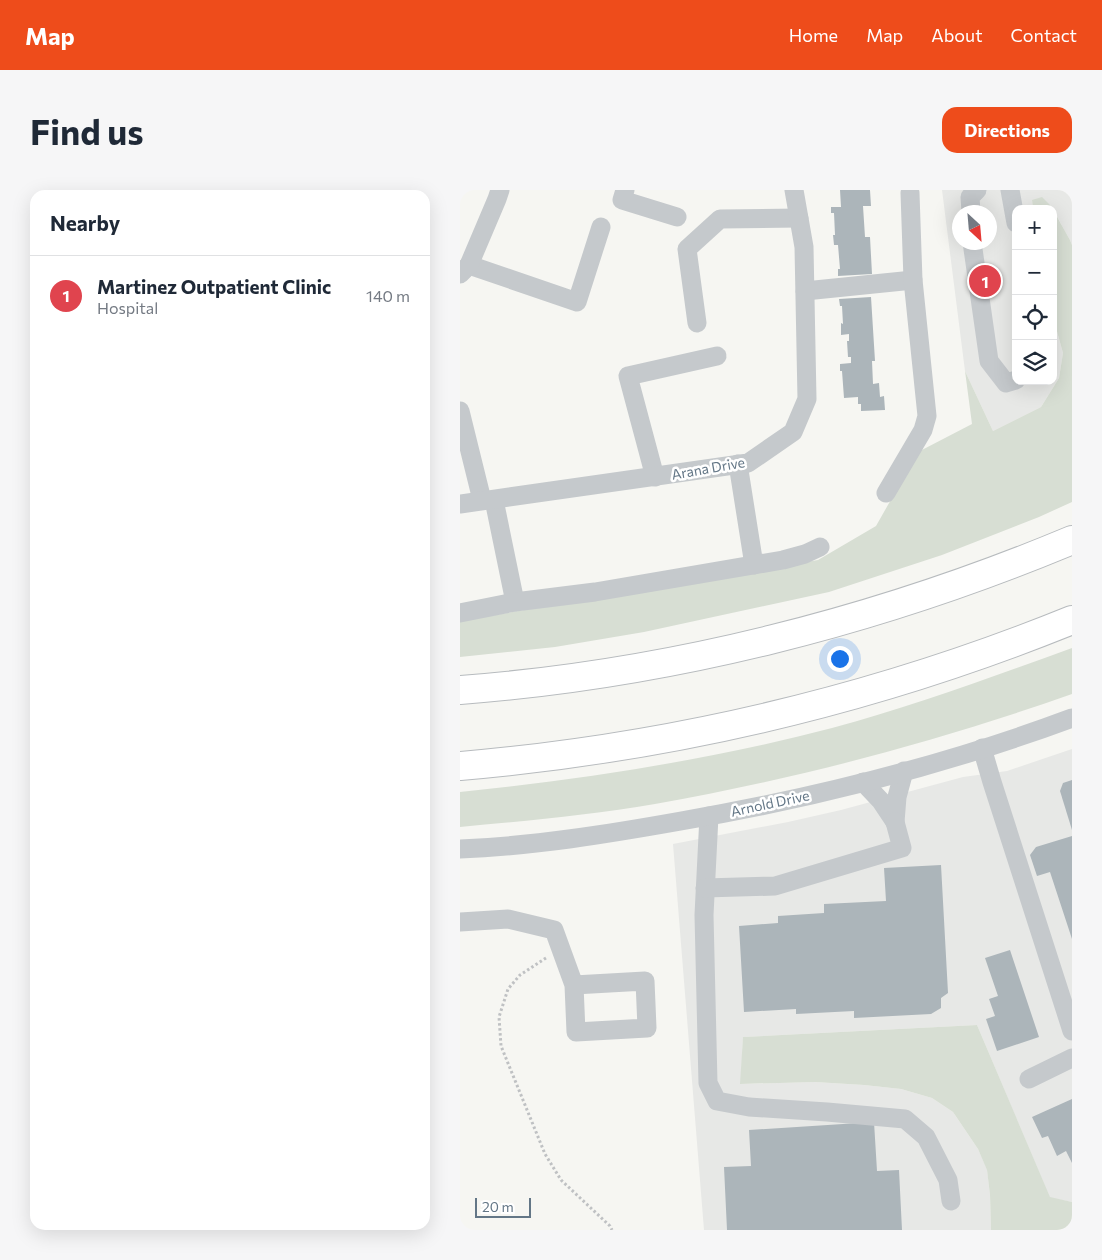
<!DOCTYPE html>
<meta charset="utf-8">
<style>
:root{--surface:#fff;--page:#f6f6f7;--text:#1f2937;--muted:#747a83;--line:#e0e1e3;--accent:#ee4c1b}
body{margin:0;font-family:Commissioner,sans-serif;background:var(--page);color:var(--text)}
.controls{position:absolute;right:15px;top:15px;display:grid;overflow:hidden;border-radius:10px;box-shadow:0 5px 20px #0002}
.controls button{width:45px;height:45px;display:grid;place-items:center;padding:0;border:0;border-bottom:1px solid var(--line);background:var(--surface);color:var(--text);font:25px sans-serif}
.compass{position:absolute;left:492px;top:15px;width:45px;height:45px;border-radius:50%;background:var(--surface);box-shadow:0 5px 20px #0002;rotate:154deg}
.scale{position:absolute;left:15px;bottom:12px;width:56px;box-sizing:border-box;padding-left:5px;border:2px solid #637686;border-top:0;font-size:14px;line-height:18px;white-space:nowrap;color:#637686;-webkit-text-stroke:4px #fff;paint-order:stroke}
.you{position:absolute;left:379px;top:468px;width:18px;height:18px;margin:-12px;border:4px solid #fff;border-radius:50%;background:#1a73e8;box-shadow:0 0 0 8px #1a73e833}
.badge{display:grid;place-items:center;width:32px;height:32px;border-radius:50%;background:var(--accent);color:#fff;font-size:16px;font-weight:700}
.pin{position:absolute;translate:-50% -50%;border:2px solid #fff;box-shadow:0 1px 5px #0006}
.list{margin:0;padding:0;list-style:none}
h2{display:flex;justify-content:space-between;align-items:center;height:65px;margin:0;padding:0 20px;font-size:21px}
h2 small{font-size:16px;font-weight:400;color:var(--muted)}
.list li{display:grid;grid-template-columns:32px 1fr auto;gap:15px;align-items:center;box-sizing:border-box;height:80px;padding:0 20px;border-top:1px solid var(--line)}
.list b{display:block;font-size:19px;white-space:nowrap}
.list p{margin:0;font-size:16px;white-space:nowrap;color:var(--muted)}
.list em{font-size:16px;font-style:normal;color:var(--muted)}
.icon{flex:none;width:28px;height:28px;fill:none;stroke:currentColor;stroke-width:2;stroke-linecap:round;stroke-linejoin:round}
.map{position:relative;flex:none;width:612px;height:1040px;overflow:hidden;border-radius:15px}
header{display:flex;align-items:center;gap:30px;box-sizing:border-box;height:70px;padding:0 25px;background:var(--accent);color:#fff}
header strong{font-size:24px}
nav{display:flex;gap:28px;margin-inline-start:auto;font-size:18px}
.intro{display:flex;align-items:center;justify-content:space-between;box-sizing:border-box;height:120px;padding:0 30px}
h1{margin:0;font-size:35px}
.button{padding:12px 22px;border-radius:15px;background:var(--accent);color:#fff;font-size:18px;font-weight:700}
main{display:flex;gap:30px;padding:0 30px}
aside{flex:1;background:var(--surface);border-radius:15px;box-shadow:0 5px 20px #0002}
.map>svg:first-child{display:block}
.built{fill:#e7e8e6;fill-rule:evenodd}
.green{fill:#d7ded3}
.building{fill:#acb5ba}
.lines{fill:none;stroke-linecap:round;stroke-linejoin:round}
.highway-casing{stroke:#b7bbbe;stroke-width:30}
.path{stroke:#bfc1c3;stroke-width:3;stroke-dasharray:2.5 2.5;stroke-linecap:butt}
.minor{stroke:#c5c9cc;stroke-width:19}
.highway{stroke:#fff;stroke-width:28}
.labels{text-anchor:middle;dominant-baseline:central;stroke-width:5;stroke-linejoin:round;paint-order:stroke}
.street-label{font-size:14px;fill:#637686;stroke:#fff}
</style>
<header>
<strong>Map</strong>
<nav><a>Home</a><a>Map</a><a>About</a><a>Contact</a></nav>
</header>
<div class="intro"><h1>Find us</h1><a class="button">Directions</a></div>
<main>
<aside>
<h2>Nearby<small></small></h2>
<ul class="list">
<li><span class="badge" style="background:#e0444e">1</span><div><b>Martinez Outpatient Clinic</b><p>Hospital</p></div><em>140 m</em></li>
</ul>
</aside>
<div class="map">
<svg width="612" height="1040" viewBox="0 0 612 1040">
<rect width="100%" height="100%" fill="#f6f6f2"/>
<g class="built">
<path d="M 482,0 L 612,0 L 612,55 L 610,50 L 601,34 L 593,18 L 572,10 L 573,19 L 556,19 L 556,191 L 593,191 L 593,127 L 603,163 L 599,188 L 581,217 L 533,241 L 505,181 ZM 500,22 L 530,22 L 530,52 L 500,52 Z"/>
<polygon points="612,559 612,1012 590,1008 517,835 283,847 281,894 355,892 404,895 441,899 472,908 493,922 518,959 527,979 530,1005 531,1040 244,1040 213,654 328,632 381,620 503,587 547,581"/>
</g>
<g class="green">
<polygon points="582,7 593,18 593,19 573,19 572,10"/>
<polygon points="593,19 601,34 610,50 612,55 612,312 579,327 482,365 369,402 184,442 95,457 0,467 0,431 358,370 416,336 458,262 512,234 505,181 533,241 581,217 599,188 603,163 593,127"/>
<path d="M 612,458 L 612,504 C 476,552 337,589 195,614 C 131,625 65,631 0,637 L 0,602 C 125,589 250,570 372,538 C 453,516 532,487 612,458 Z"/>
<polygon points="517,835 590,1007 612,1012 612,1040 531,1040 530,1005 527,980 518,959 493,922 472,908 441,899 404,895 355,892 280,894 283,847"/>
</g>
<g class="building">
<polygon points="380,0 410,0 411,16 403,16 405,47 410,47 412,84 378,86 378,79 380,79 378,55 374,55 373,45 375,45 374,23 371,23 371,17 381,17"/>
<polygon points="411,107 415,171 412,171 413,194 419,193 420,207 424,206 425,220 401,221 401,214 398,214 398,207 384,208 382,181 380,181 380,174 391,173 391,167 388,167 387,151 389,151 389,144 381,145 381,133 383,134 382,116 380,116 379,109"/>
<polygon points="612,590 612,640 600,601 603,593"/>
<polygon points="612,646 612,749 590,682 577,686 570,665 576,657"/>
<polygon points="481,675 488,803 481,808 481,818 471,824 394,828 394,821 336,824 336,819 284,822 279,736 318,733 318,726 364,723 364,714 426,711 424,678"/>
<polygon points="550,760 579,847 537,861 526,829 535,826 529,809 538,806 525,768"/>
<polygon points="612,909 612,973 606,961 597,966 588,946 582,948 572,927"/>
<polygon points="414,932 417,981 439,980 442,1040 267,1040 264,977 291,976 289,940"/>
</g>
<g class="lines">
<g class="highway-casing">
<g id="highway">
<path d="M 0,500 C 210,484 418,431 612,350"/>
<path d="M 0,576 C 209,558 417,509 612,430"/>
</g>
</g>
<polyline class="path" points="86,768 60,785 48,799 39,827 41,856 85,964 101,990 150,1036 152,1040"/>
<g class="minor">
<polyline points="165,0 162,10 217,27"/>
<polyline points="550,0 556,33"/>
<polyline points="511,22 510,7 517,0"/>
<polyline points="512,52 529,171 546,193 556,190"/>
<polyline points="9,75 117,112 141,37"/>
<polyline points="0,84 9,75 37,9 40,0"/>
<polyline points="345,101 453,90"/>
<polyline points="237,133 227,59 260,29 339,28"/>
<polyline points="0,221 22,310"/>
<polyline points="278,274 294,375"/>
<polyline points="195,287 168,186 257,166"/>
<polyline points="426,303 463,240 467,226 453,90 450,3"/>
<polyline points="34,310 55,412"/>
<polyline points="0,314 288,273 333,242 347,209 344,57 334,0"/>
<polyline points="0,423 55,412 135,402 323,370 345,364 360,357"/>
<polyline points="522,558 532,592 612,841"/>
<polyline points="403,592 421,611 435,632 437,607 444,581"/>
<polyline points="249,626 244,725 248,893 257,911 289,917 367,922 445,929 466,947 488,990 491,1011"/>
<path d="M 0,659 C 74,656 148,644 221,631 C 354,608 486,575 612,528"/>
<polyline points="245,698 315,696 442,658 435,632"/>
<polyline points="0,732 48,729 94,740 114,795 116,842 187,838 185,791 114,795"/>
<polyline points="569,889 612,868"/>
</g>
<use href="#highway" class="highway"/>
</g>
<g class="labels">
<g class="street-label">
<text transform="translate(248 278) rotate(-10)">Arana Drive</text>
<text transform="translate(310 613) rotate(-12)">Arnold Drive</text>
</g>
</g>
</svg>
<div class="controls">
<button>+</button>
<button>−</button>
<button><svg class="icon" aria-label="locate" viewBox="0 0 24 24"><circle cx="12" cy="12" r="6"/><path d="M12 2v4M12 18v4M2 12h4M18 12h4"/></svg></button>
<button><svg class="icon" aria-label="layers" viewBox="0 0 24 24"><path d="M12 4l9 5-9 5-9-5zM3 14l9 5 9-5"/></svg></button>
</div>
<svg class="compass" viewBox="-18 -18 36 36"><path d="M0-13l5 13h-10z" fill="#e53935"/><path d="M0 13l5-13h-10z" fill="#747a83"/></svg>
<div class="scale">20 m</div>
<div class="you"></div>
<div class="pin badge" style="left:525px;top:91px;background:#e0444e">1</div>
</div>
</main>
